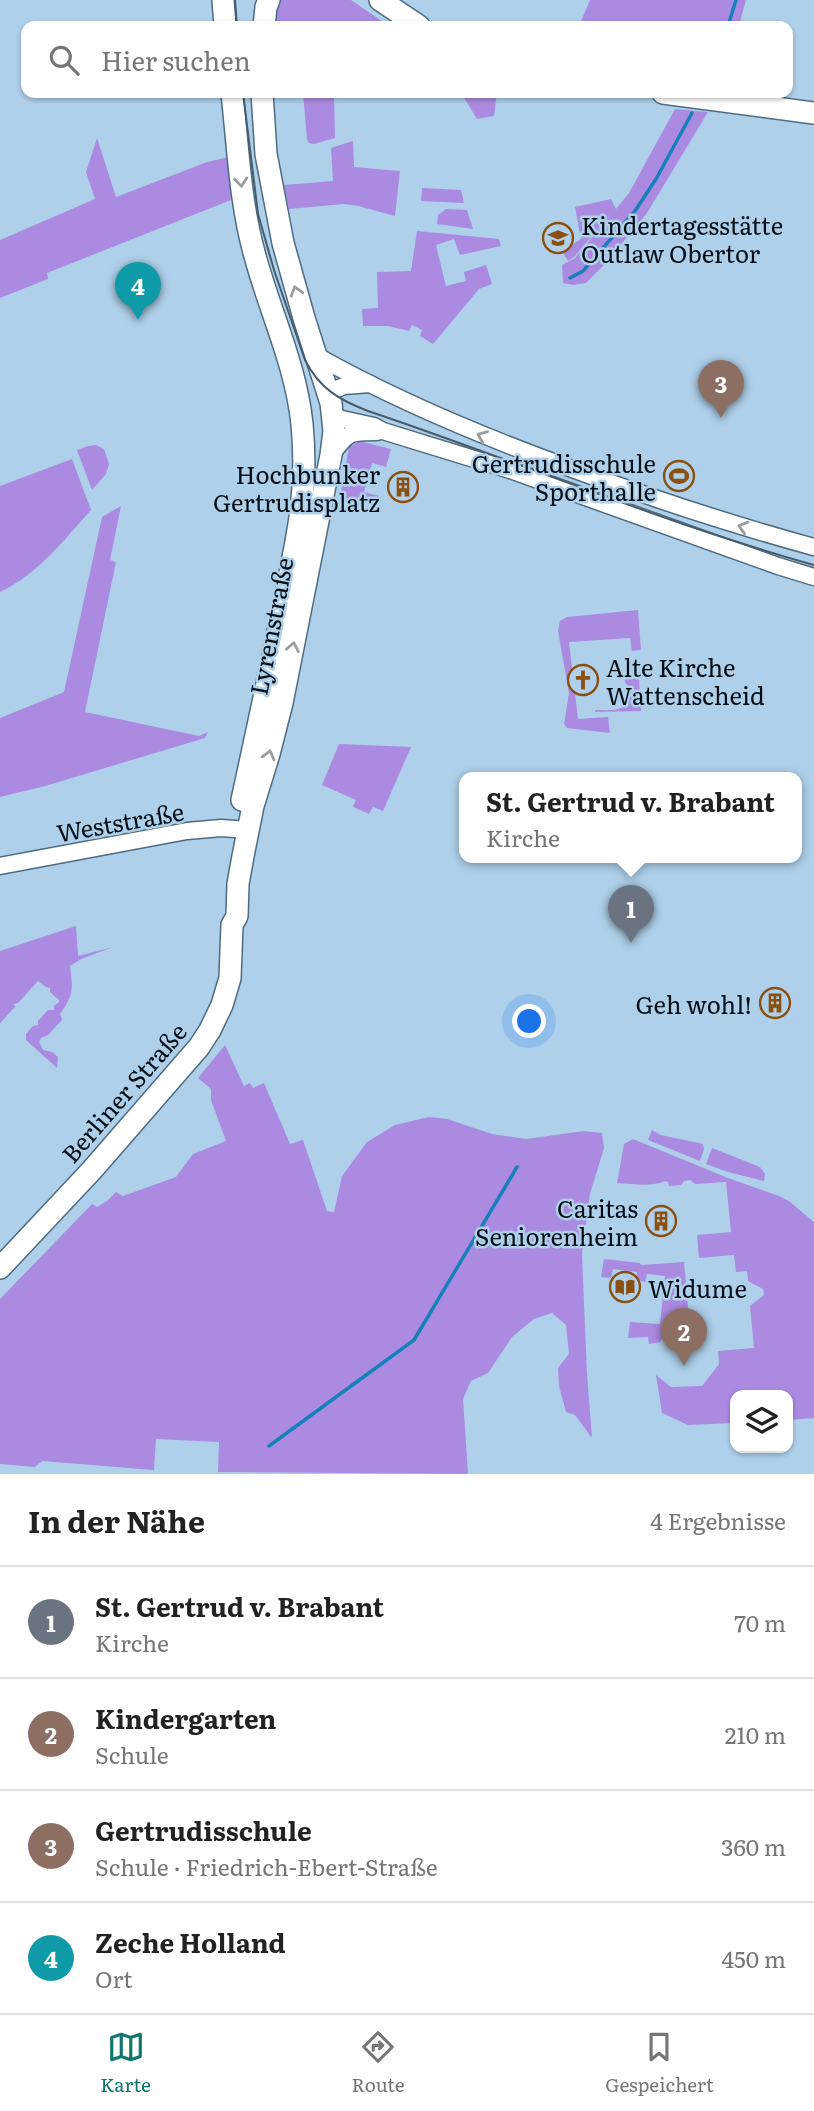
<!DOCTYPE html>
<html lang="de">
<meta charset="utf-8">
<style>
:root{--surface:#fff;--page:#f2f2f2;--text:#222;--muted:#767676;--line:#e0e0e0;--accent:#0f766e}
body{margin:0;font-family:Literata,serif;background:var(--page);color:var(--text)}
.controls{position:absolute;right:21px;bottom:21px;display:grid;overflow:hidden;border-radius:14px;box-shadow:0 2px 5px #0004}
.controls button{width:63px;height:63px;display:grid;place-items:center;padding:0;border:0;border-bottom:2px solid var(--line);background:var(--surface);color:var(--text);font:35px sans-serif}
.you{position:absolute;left:530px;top:1022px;width:24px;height:24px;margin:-18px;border:5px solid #fff;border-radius:50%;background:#1a73e8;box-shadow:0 0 0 10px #1a73e833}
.badge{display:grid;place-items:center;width:46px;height:46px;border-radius:50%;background:var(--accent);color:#fff;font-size:23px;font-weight:700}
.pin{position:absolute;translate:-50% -58px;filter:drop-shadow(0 2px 4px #0008)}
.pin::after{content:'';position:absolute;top:37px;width:24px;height:21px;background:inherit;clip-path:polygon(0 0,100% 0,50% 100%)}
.popup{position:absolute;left:459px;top:772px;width:343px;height:91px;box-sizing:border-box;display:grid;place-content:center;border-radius:14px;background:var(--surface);filter:drop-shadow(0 2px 5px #0005);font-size:23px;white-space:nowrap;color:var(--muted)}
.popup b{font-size:26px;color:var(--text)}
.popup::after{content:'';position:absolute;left:50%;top:100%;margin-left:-14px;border:14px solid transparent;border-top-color:var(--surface)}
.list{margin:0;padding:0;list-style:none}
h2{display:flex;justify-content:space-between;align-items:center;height:91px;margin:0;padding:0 28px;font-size:30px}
h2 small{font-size:23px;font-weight:400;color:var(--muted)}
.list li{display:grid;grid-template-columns:46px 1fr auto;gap:21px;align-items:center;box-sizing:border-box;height:112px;padding:0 28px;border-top:2px solid var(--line)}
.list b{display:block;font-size:26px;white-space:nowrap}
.list p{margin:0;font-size:23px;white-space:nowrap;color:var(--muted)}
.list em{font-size:23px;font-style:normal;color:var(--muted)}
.icon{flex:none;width:38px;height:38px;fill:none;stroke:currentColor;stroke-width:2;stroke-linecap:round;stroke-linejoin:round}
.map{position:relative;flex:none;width:814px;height:1474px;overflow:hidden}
.search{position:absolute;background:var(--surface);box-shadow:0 2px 5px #0004;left:21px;right:21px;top:21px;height:77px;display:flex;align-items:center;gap:18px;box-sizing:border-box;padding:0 24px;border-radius:14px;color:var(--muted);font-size:26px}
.sheet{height:539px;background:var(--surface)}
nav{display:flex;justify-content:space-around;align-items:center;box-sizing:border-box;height:98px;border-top:2px solid var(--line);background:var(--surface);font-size:19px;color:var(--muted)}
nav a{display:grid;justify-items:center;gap:4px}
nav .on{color:var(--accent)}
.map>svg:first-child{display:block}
.green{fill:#ab8be1}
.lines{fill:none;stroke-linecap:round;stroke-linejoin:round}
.stream{stroke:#1780ba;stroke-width:3.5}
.minor-casing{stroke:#4d6c83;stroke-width:19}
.major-casing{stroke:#4d6c83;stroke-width:24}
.minor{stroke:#fff;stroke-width:16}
.major{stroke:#fff;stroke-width:21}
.tram{stroke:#475b6a;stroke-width:2}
.oneway{stroke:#9a9ea1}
.labels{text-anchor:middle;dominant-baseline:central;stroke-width:5;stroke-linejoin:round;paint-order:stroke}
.poi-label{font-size:24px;fill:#030d15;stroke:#aed0ea;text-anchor:end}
.street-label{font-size:24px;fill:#030d15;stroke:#aed0ea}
</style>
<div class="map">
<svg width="814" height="1474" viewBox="0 0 814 1474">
<rect width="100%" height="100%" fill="#aed0ea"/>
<g class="green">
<polygon points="263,0 351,0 389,26 267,26"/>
<polygon points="590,0 746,0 739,26 579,26"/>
<polygon points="303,93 334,93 335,138 314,144 309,143 307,139"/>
<polygon points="461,93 497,93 494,116 477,119"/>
<polygon points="675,109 708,112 647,213 604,265 586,283 573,285 563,283 562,265 575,258 613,212 574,257 568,261 562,251 581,239 575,207 611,199 616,209 629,193"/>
<polygon points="97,138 116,197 207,162 229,157 231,200 47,273 48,279 0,298 0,240 95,199 86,172"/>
<polygon points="353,141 354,167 400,171 395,216 358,206 344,204 289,209 284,185 333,181 331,148"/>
<polygon points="422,188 461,190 464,203 421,201"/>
<polygon points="446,209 467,210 473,229 437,224 438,215"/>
<polygon points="417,231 499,239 501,246 460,255 454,239 436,245 446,286 466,281 464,272 486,265 492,284 479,289 433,344 420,336 422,330 412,325 409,331 388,326 363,326 362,309 378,308 377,272 411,271"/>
<polygon points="359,441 391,449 386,467 372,463 369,474 365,473 363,481 367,482 364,492 379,496 376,505 340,498 349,447"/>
<polygon points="96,445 104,449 109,464 106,474 92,490 77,450 88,446"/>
<path d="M 72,459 L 91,510 C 63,541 38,574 0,592 L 0,486 Z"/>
<polygon points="121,506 110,560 116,562 85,712 199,736 208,732 205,738 45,786 0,797 0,718 64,692 102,517"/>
<polygon points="638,610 641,650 632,651 630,638 569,642 578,719 608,717 610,733 567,728 564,724 569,693 558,631 560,621 567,617"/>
<path d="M 624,676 L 636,677 L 639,680 L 641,711 L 595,712 L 595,710 C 616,710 626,714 630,689 L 625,682 Z"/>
<polygon points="339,744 411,747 383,811 373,807 369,814 353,807 356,800 322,785"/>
<path d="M 76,926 L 78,956 L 113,947 L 81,959 L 70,966 C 73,988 74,995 60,1014 L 62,1020 L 48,1035 L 41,1038 L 39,1042 L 43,1050 L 52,1052 L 58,1057 L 57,1068 L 26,1040 L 26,1034 L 33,1026 L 38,1025 L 38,1021 L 48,1010 L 54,1010 L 54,1006 L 59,1002 L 59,1000 L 50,992 L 50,988 L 46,987 L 38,981 L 18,1003 L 14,1004 L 15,1007 L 0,1023 L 0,951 Z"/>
<polygon points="225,1045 244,1086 250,1083 253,1088 264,1083 290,1144 303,1140 327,1211 334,1212 342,1176 367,1142 395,1125 429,1117 447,1119 492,1134 526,1139 584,1131 602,1133 604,1148 590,1194 582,1254 587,1374 592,1438 575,1415 566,1412 559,1386 558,1368 569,1354 566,1325 552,1313 534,1319 512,1337 488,1373 471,1381 463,1399 468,1473 467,1474 218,1472 219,1442 156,1439 154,1470 42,1461 35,1467 0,1464 0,1299 92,1204 97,1207 107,1201 116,1192 123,1196 176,1177 193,1154 226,1141 211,1100 211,1089 198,1078"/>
<polygon points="652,1130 661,1135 703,1144 704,1149 700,1161 648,1140"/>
<path d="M 633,1139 L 728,1178 L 779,1196 L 789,1201 L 814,1222 L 814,1418 L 788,1420 L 788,1395 L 735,1395 L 735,1423 L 688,1425 L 662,1413 L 656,1375 L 671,1387 L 702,1386 L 719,1364 L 718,1351 L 754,1348 L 750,1306 L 764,1295 L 763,1289 L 748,1281 L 747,1271 L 736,1272 L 734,1255 L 699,1258 L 697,1235 L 731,1232 L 726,1182 L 695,1184 L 690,1180 L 684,1181 L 681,1185 L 669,1186 L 668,1182 L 666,1181 C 652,1187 633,1184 617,1183 L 624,1144 Z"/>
<polygon points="712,1148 760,1167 765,1174 764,1181 728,1172 706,1164"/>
<polygon points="604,1259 640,1263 641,1265 684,1262 690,1329 684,1337 668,1333 660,1342 649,1344 648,1337 628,1338 630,1322 660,1324 665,1276 647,1274 645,1282 637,1280 637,1272 613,1269 611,1278 601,1277"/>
</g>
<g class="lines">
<g class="stream">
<polyline points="728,26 736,0"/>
<polyline points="570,278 583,271 635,211 656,179 692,113"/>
<polyline points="269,1446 414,1340 517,1167"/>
</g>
<g class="minor-casing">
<g id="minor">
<path d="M 317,356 C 399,402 486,438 575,470 C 654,499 733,525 814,547"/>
<polyline points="329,392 344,386 370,384"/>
<polyline points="333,417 374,426 383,431 510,470 778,566 814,577"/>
<path d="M 331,455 C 349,432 348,432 377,432"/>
<polyline points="0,866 187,831 221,828 248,830"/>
</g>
</g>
<g class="major-casing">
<g id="major">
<polyline points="223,0 225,26"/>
<polyline points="380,0 419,26"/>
<polyline points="264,26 266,7 269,0"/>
<path d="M 232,93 C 238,147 240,203 255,256 C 270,312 296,365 302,424 C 308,487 299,531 286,592 C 272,662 257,731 242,800"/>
<polyline points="663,93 814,113"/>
<polyline points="0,1268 92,1170 199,1047 210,1030 222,1005 230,978 232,925 237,916 238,884 243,856 253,806 269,754 282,703 331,455 334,431 331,403 304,318 283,243 266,154 262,93"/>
</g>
</g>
<use href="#minor" class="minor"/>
<use href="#major" class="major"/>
<g class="tram">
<polyline points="235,0 237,26"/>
<path d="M 243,93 L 258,214 L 274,270 L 305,360 C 319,388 339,400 368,411 C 517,461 663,523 814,565"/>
</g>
</g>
<defs><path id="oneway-chevron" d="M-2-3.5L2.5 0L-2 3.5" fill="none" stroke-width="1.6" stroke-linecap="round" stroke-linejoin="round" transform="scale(1.75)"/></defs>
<g class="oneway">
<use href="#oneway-chevron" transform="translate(241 182) rotate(85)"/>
<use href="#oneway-chevron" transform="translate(296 291) rotate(-107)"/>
<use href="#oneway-chevron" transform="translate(482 436) rotate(-158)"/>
<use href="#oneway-chevron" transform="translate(743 527) rotate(-164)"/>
<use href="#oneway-chevron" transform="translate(293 647) rotate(-79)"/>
<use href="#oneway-chevron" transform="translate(269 755) rotate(-75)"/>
</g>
<defs>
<g id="school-ring" transform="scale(1.575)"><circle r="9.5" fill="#aed0ea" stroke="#8b4f0f" stroke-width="1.5"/><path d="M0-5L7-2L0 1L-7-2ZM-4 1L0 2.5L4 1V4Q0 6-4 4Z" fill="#8b4f0f"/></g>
<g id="stadium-ring" transform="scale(1.575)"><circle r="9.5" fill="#aed0ea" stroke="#8b4f0f" stroke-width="1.5"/><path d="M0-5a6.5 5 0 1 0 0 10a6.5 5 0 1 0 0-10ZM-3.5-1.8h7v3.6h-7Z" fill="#8b4f0f"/></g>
<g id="building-ring" transform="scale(1.575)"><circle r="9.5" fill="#aed0ea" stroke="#8b4f0f" stroke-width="1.5"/><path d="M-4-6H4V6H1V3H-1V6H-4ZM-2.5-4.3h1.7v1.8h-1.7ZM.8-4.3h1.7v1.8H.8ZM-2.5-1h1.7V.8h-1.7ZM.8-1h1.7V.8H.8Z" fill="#8b4f0f"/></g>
<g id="church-ring" transform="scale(1.575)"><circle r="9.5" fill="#aed0ea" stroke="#8b4f0f" stroke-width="1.5"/><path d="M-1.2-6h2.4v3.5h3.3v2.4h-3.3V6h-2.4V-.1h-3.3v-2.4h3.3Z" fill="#8b4f0f"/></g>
<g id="library-ring" transform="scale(1.575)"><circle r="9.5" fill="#aed0ea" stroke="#8b4f0f" stroke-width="1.5"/><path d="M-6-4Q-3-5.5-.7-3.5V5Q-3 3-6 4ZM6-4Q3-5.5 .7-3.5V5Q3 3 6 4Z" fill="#8b4f0f"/></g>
</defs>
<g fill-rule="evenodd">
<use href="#school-ring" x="558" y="238"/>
<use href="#stadium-ring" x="679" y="476"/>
<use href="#building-ring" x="403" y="487"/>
<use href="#church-ring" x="583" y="680"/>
<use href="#building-ring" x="775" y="1003"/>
<use href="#building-ring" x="661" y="1221"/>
<use href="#library-ring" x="625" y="1287"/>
</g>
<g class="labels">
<g class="poi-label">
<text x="581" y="224" text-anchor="start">Kindertagesstätte<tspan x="581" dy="28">Outlaw Obertor</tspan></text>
<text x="656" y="462">Gertrudisschule<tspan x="656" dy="28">Sporthalle</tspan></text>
<text x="380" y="473">Hochbunker<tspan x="380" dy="28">Gertrudisplatz</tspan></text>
<text x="606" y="666" text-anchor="start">Alte Kirche<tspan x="606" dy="28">Wattenscheid</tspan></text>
<text x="752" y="1003">Geh wohl!</text>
<text x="638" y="1207">Caritas<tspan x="638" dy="28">Seniorenheim</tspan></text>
<text x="648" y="1287" text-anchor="start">Widume</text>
</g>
<g class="street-label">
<text transform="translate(270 626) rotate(-79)">Lyrenstraße</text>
<text transform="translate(120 821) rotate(-10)">Weststraße</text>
<text transform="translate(123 1092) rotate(-49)">Berliner Straße</text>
</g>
</g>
</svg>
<div class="controls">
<button><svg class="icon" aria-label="layers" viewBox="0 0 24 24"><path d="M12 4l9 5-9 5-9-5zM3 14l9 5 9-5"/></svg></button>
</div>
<div class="you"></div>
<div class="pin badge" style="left:631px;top:943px;background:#6b7280">1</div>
<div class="popup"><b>St. Gertrud v. Brabant</b>Kirche</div>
<div class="pin badge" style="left:684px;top:1366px;background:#8d6e63">2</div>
<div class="pin badge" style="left:721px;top:418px;background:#8d6e63">3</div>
<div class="pin badge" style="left:138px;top:320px;background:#0f9aa8">4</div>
<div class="search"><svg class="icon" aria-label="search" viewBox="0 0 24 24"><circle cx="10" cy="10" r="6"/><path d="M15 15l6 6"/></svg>Hier suchen</div>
</div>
<section class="sheet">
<h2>In der Nähe<small>4 Ergebnisse</small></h2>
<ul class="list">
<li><span class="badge" style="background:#6b7280">1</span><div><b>St. Gertrud v. Brabant</b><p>Kirche</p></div><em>70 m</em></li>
<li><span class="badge" style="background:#8d6e63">2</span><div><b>Kindergarten</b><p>Schule</p></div><em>210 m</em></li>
<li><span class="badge" style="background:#8d6e63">3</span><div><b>Gertrudisschule</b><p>Schule · Friedrich-Ebert-Straße</p></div><em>360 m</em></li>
<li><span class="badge" style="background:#0f9aa8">4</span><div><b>Zeche Holland</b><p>Ort</p></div><em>450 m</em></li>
</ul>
</section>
<nav>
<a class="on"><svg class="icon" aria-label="map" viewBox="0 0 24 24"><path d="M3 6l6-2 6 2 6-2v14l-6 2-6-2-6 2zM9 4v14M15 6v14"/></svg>Karte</a>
<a><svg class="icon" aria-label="directions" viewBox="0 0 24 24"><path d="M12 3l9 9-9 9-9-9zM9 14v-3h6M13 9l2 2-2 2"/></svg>Route</a>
<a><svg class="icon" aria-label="saved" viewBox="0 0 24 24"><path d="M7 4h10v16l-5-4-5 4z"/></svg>Gespeichert</a>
</nav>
